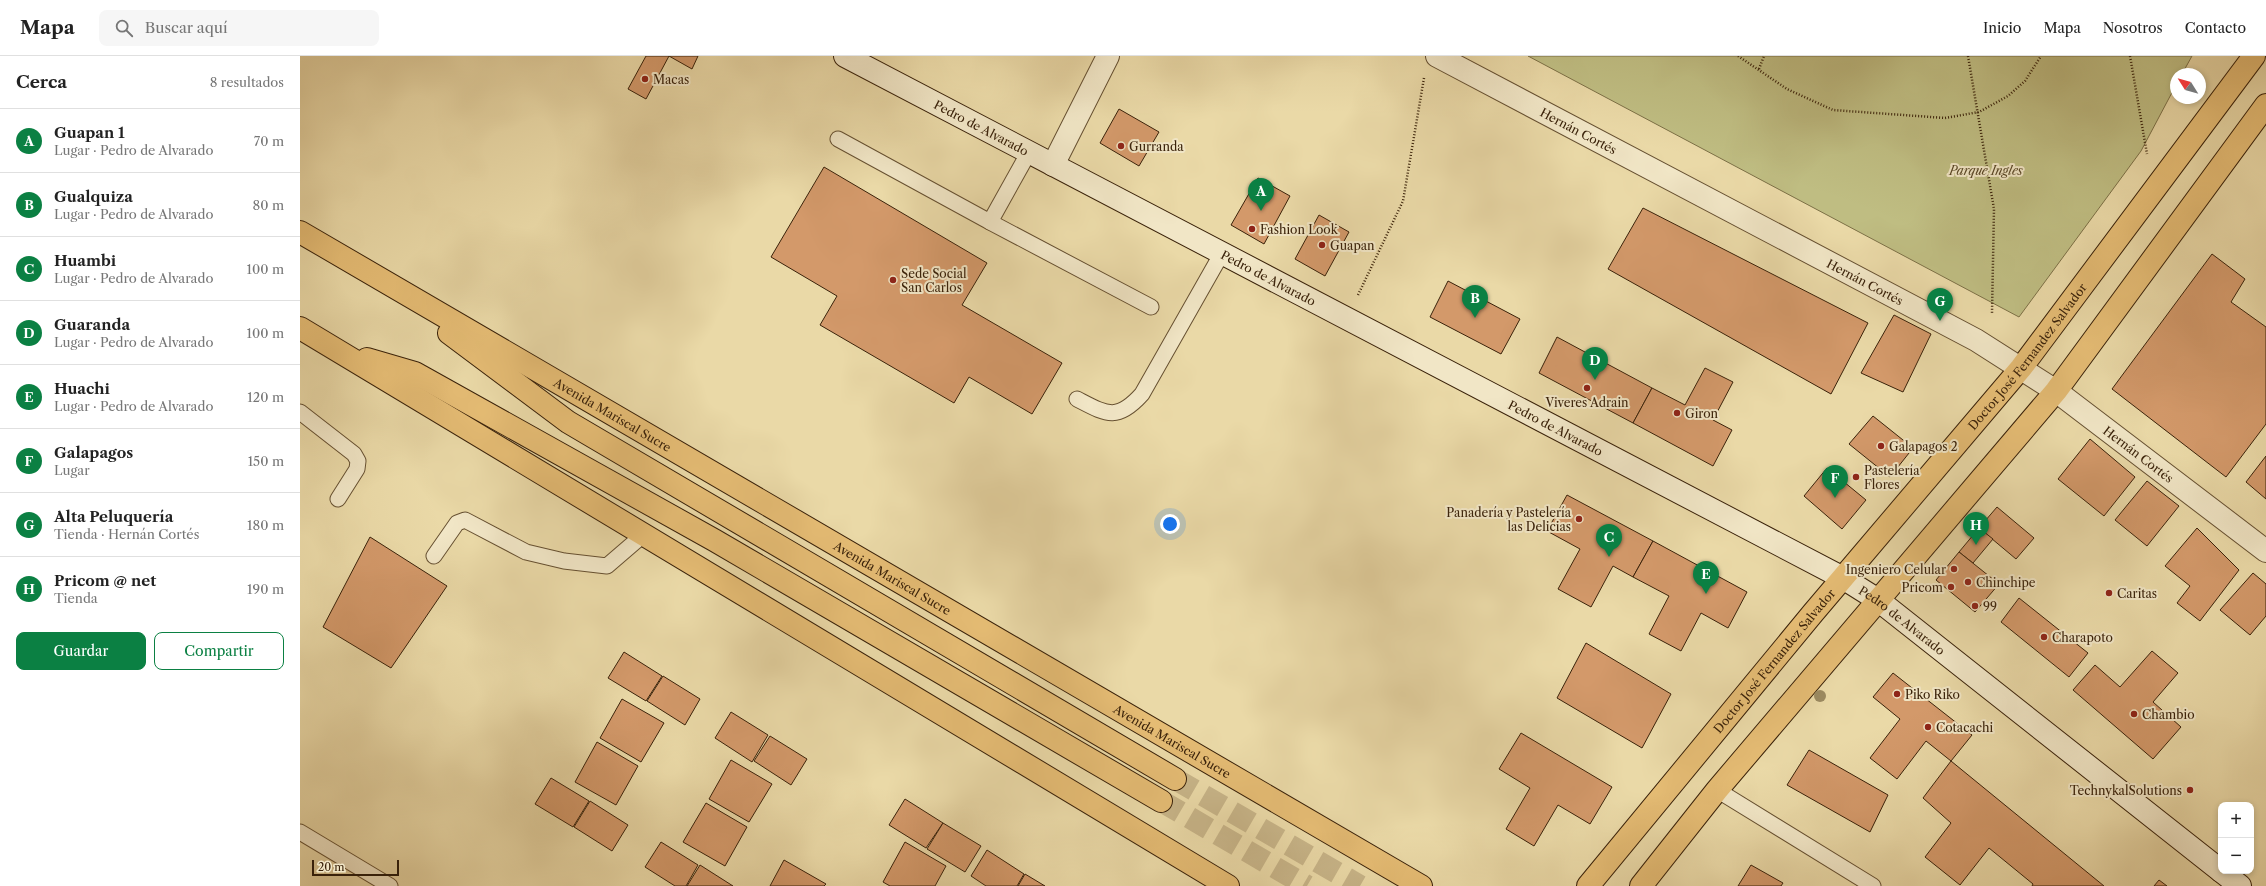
<!DOCTYPE html>
<html lang="es">
<meta charset="utf-8">
<style>
:root{--surface:#fff;--page:#f6f6f6;--text:#222;--muted:#767676;--line:#e0e0e0;--accent:#0b8043}
body{margin:0;font-family:"Libre Caslon Text",serif;background:var(--page);color:var(--text)}
.controls{position:absolute;right:12px;bottom:12px;display:grid;overflow:hidden;border-radius:8px;box-shadow:0 2px 6px #0003}
.controls button{width:36px;height:36px;display:grid;place-items:center;padding:0;border:0;border-bottom:1px solid var(--line);background:var(--surface);color:var(--text);font:20px sans-serif}
.compass{position:absolute;left:1870px;top:12px;width:36px;height:36px;border-radius:50%;background:var(--surface);box-shadow:0 2px 6px #0003;rotate:307deg}
.scale{position:absolute;left:12px;bottom:10px;width:87px;box-sizing:border-box;padding-left:4px;border:2px solid #3a220a;border-top:0;font-size:11px;line-height:14px;white-space:nowrap;color:#3a220a;-webkit-text-stroke:3px #f1e6c6;paint-order:stroke}
.you{position:absolute;left:870px;top:468px;width:14px;height:14px;margin:-10px;border:3px solid #fff;border-radius:50%;background:#1a73e8;box-shadow:0 0 0 6px #1a73e833}
.badge{display:grid;place-items:center;width:26px;height:26px;border-radius:50%;background:var(--accent);color:#fff;font-size:13px;font-weight:700}
.pin{position:absolute;translate:-50% -33px;filter:drop-shadow(0 1px 2px #0008)}
.pin::after{content:'';position:absolute;top:21px;width:14px;height:12px;background:inherit;clip-path:polygon(0 0,100% 0,50% 100%)}
.list{margin:0;padding:0;list-style:none}
h2{display:flex;justify-content:space-between;align-items:center;height:52px;margin:0;padding:0 16px;font-size:17px}
h2 small{font-size:13px;font-weight:400;color:var(--muted)}
.list li{display:grid;grid-template-columns:26px 1fr auto;gap:12px;align-items:center;box-sizing:border-box;height:64px;padding:0 16px;border-top:1px solid var(--line)}
.list b{display:block;font-size:15px;white-space:nowrap}
.list p{margin:0;font-size:13px;white-space:nowrap;color:var(--muted)}
.list em{font-size:13px;font-style:normal;color:var(--muted)}
.actions{display:flex;gap:8px;padding:12px 16px}
.actions a{flex:1;padding:9px 0;border:1px solid var(--accent);border-radius:8px;text-align:center;font-size:14px;color:var(--accent)}
.actions .main{background:var(--accent);color:#fff}
.icon{flex:none;width:22px;height:22px;fill:none;stroke:currentColor;stroke-width:2;stroke-linecap:round;stroke-linejoin:round}
.map{position:relative;flex:none;width:1966px;height:830px;overflow:hidden}
header{display:flex;align-items:center;gap:24px;box-sizing:border-box;height:56px;padding:0 20px;background:var(--surface);border-bottom:1px solid var(--line)}
header strong{font-size:19px}
nav{display:flex;gap:22px;margin-inline-start:auto;font-size:14px}
.search{width:280px;height:36px;background:var(--page);display:flex;align-items:center;gap:10px;box-sizing:border-box;padding:0 14px;border-radius:8px;color:var(--muted);font-size:15px}
main{display:flex}
aside{flex:1;background:var(--surface)}
.map>svg:first-child{display:block}
.green{fill:#bfbd82;stroke:#7c7046}
.building{fill:#d3996a;stroke:#3a220a}
.lines{fill:none;stroke-linecap:round;stroke-linejoin:round}
.primary-tunnel{stroke:#c7b488;stroke-width:22;stroke-dasharray:22 11;stroke-linecap:butt}
.service-casing{stroke:#665031;stroke-width:17}
.minor-casing{stroke:#665031;stroke-width:24}
.secondary-casing{stroke:#3a220a;stroke-width:24}
.primary-casing{stroke:#3a220a;stroke-width:24}
.path{stroke:#3a220a;stroke-width:2.5;stroke-dasharray:1 2;stroke-linecap:butt}
.service{stroke:#f1e6c6;stroke-width:15}
.minor{stroke:#f1e6c6;stroke-width:22}
.secondary{stroke:#f1e6c6;stroke-width:22}
.primary{stroke:#e5bc74;stroke-width:22}
.tree{fill:#9b8a61}
.poi-dot{fill:#8f2418;stroke:#f1e6c6;stroke-width:1.5}
.labels{text-anchor:middle;dominant-baseline:central;stroke-width:4;stroke-linejoin:round;paint-order:stroke}
.poi-label{font-size:12px;fill:#3a220a;stroke:#f1e6c6;text-anchor:start}
.street-label{font-size:12px;fill:#3a220a;stroke:#f1e6c6}
.park-label{font-size:12px;font-style:italic;fill:#5b4928;stroke:#f1e6c6}
</style>
<header>
<strong>Mapa</strong>
<div class="search"><svg class="icon" aria-label="search" viewBox="0 0 24 24"><circle cx="10" cy="10" r="6"/><path d="M15 15l6 6"/></svg>Buscar aquí</div>
<nav><a>Inicio</a><a>Mapa</a><a>Nosotros</a><a>Contacto</a></nav>
</header>
<main>
<aside>
<h2>Cerca<small>8 resultados</small></h2>
<ul class="list">
<li><span class="badge">A</span><div><b>Guapan 1</b><p>Lugar · Pedro de Alvarado</p></div><em>70 m</em></li>
<li><span class="badge">B</span><div><b>Gualquiza</b><p>Lugar · Pedro de Alvarado</p></div><em>80 m</em></li>
<li><span class="badge">C</span><div><b>Huambi</b><p>Lugar · Pedro de Alvarado</p></div><em>100 m</em></li>
<li><span class="badge">D</span><div><b>Guaranda</b><p>Lugar · Pedro de Alvarado</p></div><em>100 m</em></li>
<li><span class="badge">E</span><div><b>Huachi</b><p>Lugar · Pedro de Alvarado</p></div><em>120 m</em></li>
<li><span class="badge">F</span><div><b>Galapagos</b><p>Lugar</p></div><em>150 m</em></li>
<li><span class="badge">G</span><div><b>Alta Peluquería</b><p>Tienda · Hernán Cortés</p></div><em>180 m</em></li>
<li><span class="badge">H</span><div><b>Pricom @ net</b><p>Tienda</p></div><em>190 m</em></li>
</ul>
<div class="actions"><a class="main">Guardar</a><a>Compartir</a></div>
</aside>
<div class="map">
<svg width="1966" height="830" viewBox="0 0 1966 830">
<rect width="100%" height="100%" fill="#ead9a7"/>
<filter id="stains"><feTurbulence type="fractalNoise" baseFrequency=".005" numOctaves="4"/><feColorMatrix values="0 0 0 0 .2 0 0 0 0 .09 0 0 0 0 .02 0 0 0 .5 -.17"/></filter>
<radialGradient id="worn" r=".72"><stop offset=".6" stop-color="#630" stop-opacity="0"/><stop offset="1" stop-color="#630" stop-opacity=".3"/></radialGradient>
<polygon class="green" points="1228,0 1892,0 1882,18 1876,18 1876,29 1841,95 1719,261"/>
<g class="building">
<polygon points="346,0 398,0 392,13 369,0 346,43 328,33"/>
<polygon points="819,53 859,76 839,110 800,87"/>
<polygon points="524,111 687,207 662,249 762,307 732,358 669,321 654,347 520,269 537,240 471,201"/>
<polygon points="958,122 990,140 964,188 931,169"/>
<polygon points="1343,152 1568,267 1531,338 1308,213"/>
<polygon points="1019,159 1049,176 1025,220 995,203"/>
<polygon points="1912,198 1945,223 1931,246 1966,271 1966,368 1926,421 1812,333"/>
<polygon points="1148,225 1220,263 1201,298 1130,261"/>
<polygon points="1594,259 1631,278 1603,336 1561,317"/>
<polygon points="1257,281 1352,332 1333,367 1239,317"/>
<polygon points="1405,312 1433,326 1413,364 1432,374 1413,410 1333,367 1352,332 1385,349"/>
<polygon points="1573,360 1613,392 1590,421 1549,388"/>
<polygon points="1790,383 1835,421 1804,460 1758,423"/>
<polygon points="1966,400 1966,443 1946,426"/>
<polygon points="1527,412 1566,444 1542,473 1504,440"/>
<polygon points="1847,425 1879,450 1847,490 1815,464"/>
<polygon points="1267,439 1353,485 1333,521 1313,510 1291,551 1258,533 1280,493 1247,475"/>
<polygon points="1697,451 1734,482 1716,503 1679,472"/>
<polygon points="1679,472 1693,483 1673,507 1659,496"/>
<polygon points="1897,472 1939,514 1900,565 1877,547 1890,530 1865,510"/>
<polygon points="70,481 147,530 91,612 23,571"/>
<polygon points="1353,485 1447,536 1428,572 1401,557 1381,595 1349,578 1369,540 1333,521"/>
<polygon points="1659,496 1699,528 1675,556 1636,524"/>
<polygon points="1953,517 1966,528 1966,560 1950,579 1920,554"/>
<polygon points="1719,542 1788,597 1769,621 1701,566"/>
<polygon points="1286,587 1371,638 1342,692 1257,642"/>
<polygon points="1852,595 1878,617 1853,646 1881,671 1853,703 1773,634 1795,609 1820,631"/>
<polygon points="324,596 362,620 346,645 308,622"/>
<polygon points="1593,617 1672,679 1651,705 1626,685 1597,723 1570,702 1600,663 1573,641"/>
<polygon points="363,620 400,643 385,669 347,645"/>
<polygon points="322,643 364,667 341,706 300,682"/>
<polygon points="431,656 468,679 452,706 415,682"/>
<polygon points="1221,677 1312,731 1290,768 1258,749 1234,790 1206,773 1230,732 1199,713"/>
<polygon points="470,680 507,703 491,729 454,705"/>
<polygon points="297,686 338,710 316,749 275,726"/>
<polygon points="1509,694 1588,739 1570,776 1487,729"/>
<polygon points="431,704 472,728 449,766 409,743"/>
<polygon points="1651,705 1804,830 1732,830 1733,828 1689,792 1660,829 1625,801 1651,767 1623,742"/>
<polygon points="251,722 289,745 273,771 235,748"/>
<polygon points="605,743 643,767 626,792 589,769"/>
<polygon points="290,745 328,769 312,795 274,771"/>
<polygon points="406,747 447,771 425,810 383,786"/>
<polygon points="643,767 681,790 665,816 627,793"/>
<polygon points="361,786 398,809 386,830 375,830 345,811"/>
<polygon points="605,786 646,810 635,830 590,830 583,826"/>
<polygon points="687,794 724,818 717,830 686,830 671,820"/>
<polygon points="484,804 526,828 524,830 470,830"/>
<polygon points="400,809 433,830 387,830"/>
<polygon points="1451,809 1483,827 1481,830 1438,830"/>
<polygon points="725,818 745,830 718,830"/>
<polygon points="1859,824 1867,830 1854,830"/>
</g>
<g class="lines">
<g class="primary-tunnel">
<polyline points="875,723 1060,830"/>
<polyline points="861,745 1007,830"/>
</g>
<g class="service-casing">
<g id="service">
<polyline points="538,83 690,166 729,96"/>
<polyline points="690,166 851,251"/>
<path d="M 777,343 C 806,358 817,366 842,338 L 922,197"/>
<polyline points="0,356 54,398 58,405 57,413 38,443"/>
<polyline points="134,500 157,467 165,464 226,496 264,505 307,510 343,479"/>
<polyline points="1417,734 1573,830"/>
<polyline points="0,776 90,830"/>
</g>
</g>
<g class="minor-casing">
<g id="minor">
<path id="s1" d="M 1137,0 L 1676,284 L 1756,335 L 1966,495"/>
<polyline points="753,109 808,0"/>
</g>
</g>
<g class="secondary-casing">
<g id="secondary">
<path id="s2" d="M 545,0 L 1543,522 L 1578,544 L 1921,815"/>
<polyline points="1921,815 1940,830"/>
</g>
</g>
<g class="primary-casing">
<g id="primary">
<path id="s3" d="M 0,176 L 1121,830"/>
<polyline points="0,272 928,830"/>
<polyline points="149,277 268,366 875,723"/>
<polyline points="67,303 115,317 414,484 861,745"/>
<path id="s4" d="M 1288,830 L 1513,557 L 1721,312 L 1954,0"/>
<polyline points="1341,830 1417,734 1756,335 1966,49"/>
</g>
</g>
<g class="path">
<polyline points="1438,0 1487,33 1533,54 1645,62 1679,56 1708,40 1725,25 1741,0"/>
<polyline points="1668,0 1694,153 1692,257"/>
<polyline points="1830,0 1847,98"/>
<polyline points="1459,13 1464,0"/>
<polyline points="1058,239 1103,145 1124,22"/>
</g>
<use href="#service" class="service"/>
<use href="#minor" class="minor"/>
<use href="#secondary" class="secondary"/>
<use href="#primary" class="primary"/>
</g>
<circle class="tree" cx="1520" cy="640" r="6"/>
<g class="poi-dot">
<circle cx="345" cy="23" r="4"/>
<circle cx="821" cy="90" r="4"/>
<circle cx="952" cy="173" r="4"/>
<circle cx="1022" cy="189" r="4"/>
<circle cx="593" cy="224" r="4"/>
<circle cx="1287" cy="332" r="4"/>
<circle cx="1377" cy="357" r="4"/>
<circle cx="1581" cy="390" r="4"/>
<circle cx="1556" cy="421" r="4"/>
<circle cx="1279" cy="463" r="4"/>
<circle cx="1654" cy="513" r="4"/>
<circle cx="1668" cy="526" r="4"/>
<circle cx="1651" cy="531" r="4"/>
<circle cx="1809" cy="537" r="4"/>
<circle cx="1675" cy="550" r="4"/>
<circle cx="1744" cy="581" r="4"/>
<circle cx="1597" cy="638" r="4"/>
<circle cx="1834" cy="658" r="4"/>
<circle cx="1628" cy="671" r="4"/>
<circle cx="1890" cy="734" r="4"/>
</g>
<g class="labels">
<g class="poi-label">
<text x="353" y="23">Macas</text>
<text x="829" y="90">Gurranda</text>
<text x="960" y="173">Fashion Look</text>
<text x="1030" y="189">Guapan</text>
<text x="601" y="217">Sede Social<tspan x="601" dy="14">San Carlos</tspan></text>
<text x="1287" y="346" text-anchor="middle">Viveres Adrain</text>
<text x="1385" y="357">Giron</text>
<text x="1589" y="390">Galapagos 2</text>
<text x="1564" y="414">Pastelería<tspan x="1564" dy="14">Flores</tspan></text>
<text x="1271" y="456" text-anchor="end">Panadería y Pastelería<tspan x="1271" dy="14">las Delicias</tspan></text>
<text x="1646" y="513" text-anchor="end">Ingeniero Celular</text>
<text x="1676" y="526">Chinchipe</text>
<text x="1643" y="531" text-anchor="end">Pricom</text>
<text x="1817" y="537">Caritas</text>
<text x="1683" y="550">99</text>
<text x="1752" y="581">Charapoto</text>
<text x="1605" y="638">Piko Riko</text>
<text x="1842" y="658">Chambio</text>
<text x="1636" y="671">Cotacachi</text>
<text x="1882" y="734" text-anchor="end">TechnykalSolutions</text>
</g>
<g class="street-label">
<text stroke="none"><textPath href="#s2" startOffset="154">Pedro de Alvarado</textPath></text>
<text stroke="none"><textPath href="#s1" startOffset="160">Hernán Cortés</textPath></text>
<text stroke="none"><textPath href="#s2" startOffset="478">Pedro de Alvarado</textPath></text>
<text stroke="none"><textPath href="#s1" startOffset="484">Hernán Cortés</textPath></text>
<text stroke="none"><textPath href="#s4" startOffset="688">Doctor José Fernandez Salvador</textPath></text>
<text stroke="none"><textPath href="#s3" startOffset="362">Avenida Mariscal Sucre</textPath></text>
<text stroke="none"><textPath href="#s2" startOffset="802">Pedro de Alvarado</textPath></text>
<text stroke="none"><textPath href="#s1" startOffset="808">Hernán Cortés</textPath></text>
<text stroke="none"><textPath href="#s3" startOffset="686">Avenida Mariscal Sucre</textPath></text>
<text stroke="none"><textPath href="#s2" startOffset="1199">Pedro de Alvarado</textPath></text>
<text stroke="none"><textPath href="#s4" startOffset="292">Doctor José Fernandez Salvador</textPath></text>
<text stroke="none"><textPath href="#s3" startOffset="1010">Avenida Mariscal Sucre</textPath></text>
</g>
<g class="park-label">
<text x="1686" y="114">Parque Ingles</text>
</g>
</g>
<rect width="100%" height="100%" filter="url(#stains)"/>
<rect width="100%" height="100%" fill="url(#worn)"/>
</svg>
<div class="controls">
<button>+</button>
<button>−</button>
</div>
<svg class="compass" viewBox="-18 -18 36 36"><path d="M0-13l5 13h-10z" fill="#e53935"/><path d="M0 13l5-13h-10z" fill="#767676"/></svg>
<div class="scale">20 m</div>
<div class="you"></div>
<div class="pin badge" style="left:961px;top:155px">A</div>
<div class="pin badge" style="left:1175px;top:262px">B</div>
<div class="pin badge" style="left:1309px;top:501px">C</div>
<div class="pin badge" style="left:1295px;top:324px">D</div>
<div class="pin badge" style="left:1406px;top:538px">E</div>
<div class="pin badge" style="left:1535px;top:442px">F</div>
<div class="pin badge" style="left:1640px;top:265px">G</div>
<div class="pin badge" style="left:1676px;top:489px">H</div>
</div>
</main>
